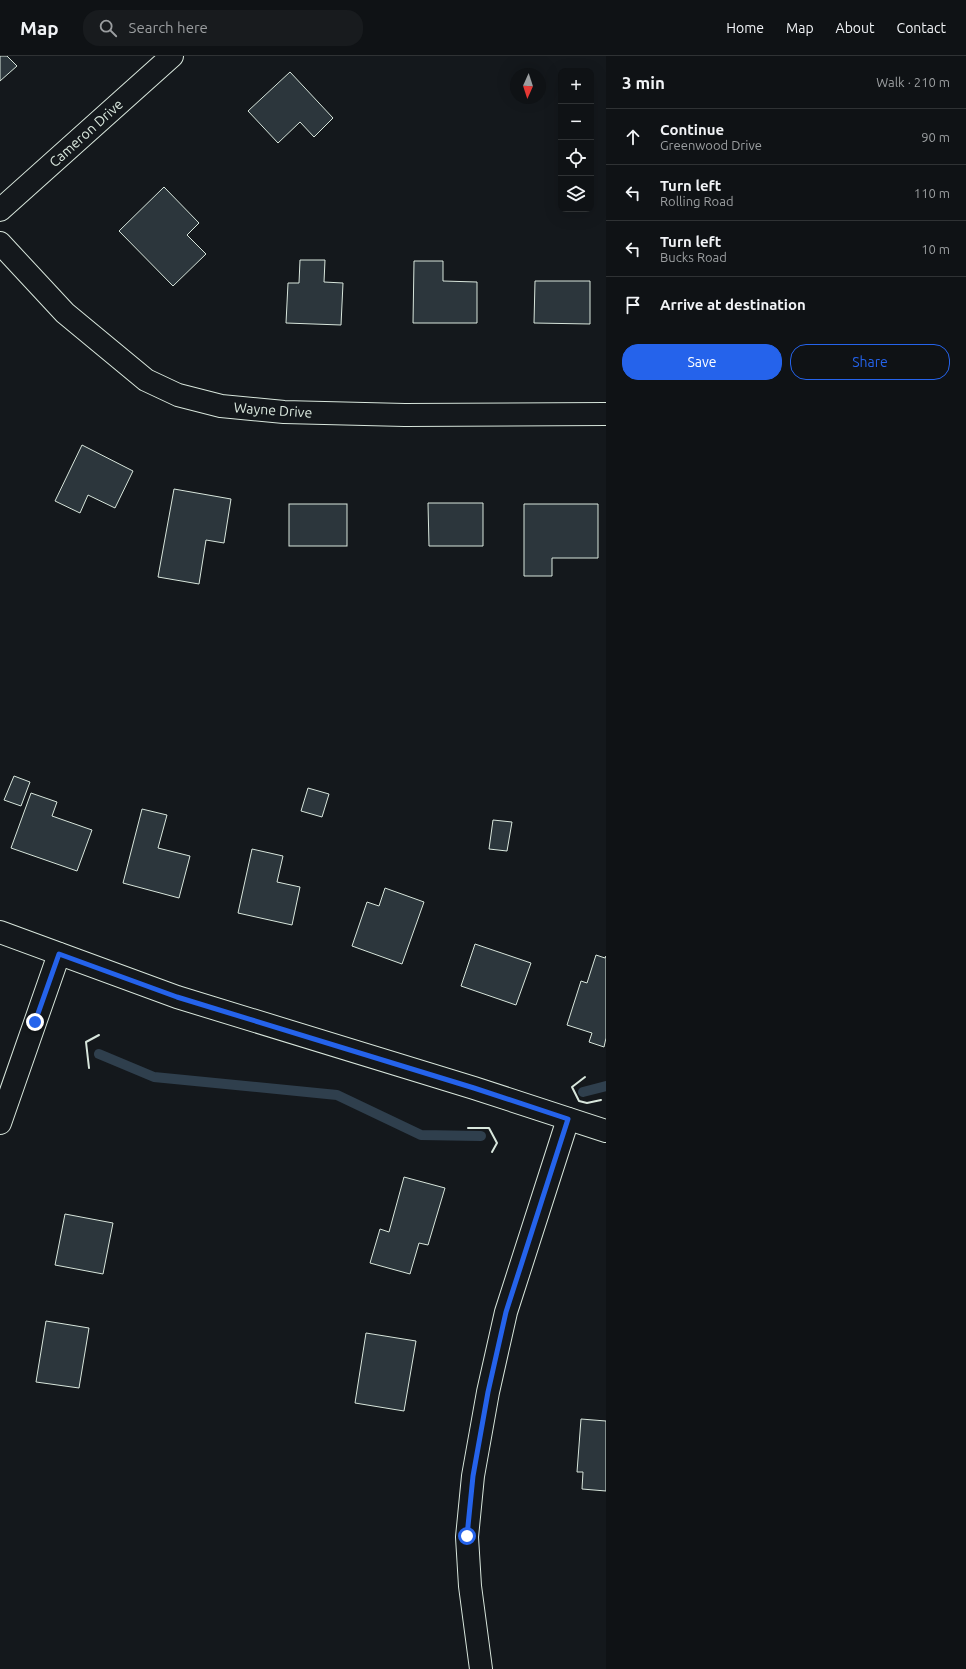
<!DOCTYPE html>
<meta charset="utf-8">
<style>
:root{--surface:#0f1215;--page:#181b1e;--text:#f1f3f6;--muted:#9b9ea0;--line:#2f3234;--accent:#2563eb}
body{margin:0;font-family:Ubuntu,sans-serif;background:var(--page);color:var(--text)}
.controls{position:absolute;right:12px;top:12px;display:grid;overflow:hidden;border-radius:8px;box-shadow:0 4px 16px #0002}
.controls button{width:36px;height:36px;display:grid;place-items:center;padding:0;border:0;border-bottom:1px solid var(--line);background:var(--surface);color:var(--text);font:20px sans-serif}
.compass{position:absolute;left:510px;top:12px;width:36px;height:36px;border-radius:50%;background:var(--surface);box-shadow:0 4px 16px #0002;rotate:183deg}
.stop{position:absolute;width:12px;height:12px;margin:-9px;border:3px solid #2563eb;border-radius:50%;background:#fff}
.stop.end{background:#2563eb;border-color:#fff;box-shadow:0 1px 4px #0008}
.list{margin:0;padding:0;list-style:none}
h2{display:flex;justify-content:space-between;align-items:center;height:52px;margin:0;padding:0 16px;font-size:17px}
h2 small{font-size:13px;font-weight:400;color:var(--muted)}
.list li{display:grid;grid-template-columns:26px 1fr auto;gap:12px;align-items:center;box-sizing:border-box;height:56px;padding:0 16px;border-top:1px solid var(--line)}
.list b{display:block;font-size:15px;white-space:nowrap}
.list p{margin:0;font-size:13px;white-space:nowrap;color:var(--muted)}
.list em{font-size:13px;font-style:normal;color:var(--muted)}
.actions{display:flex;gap:8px;padding:12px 16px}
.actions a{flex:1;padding:9px 0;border:1px solid var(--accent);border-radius:16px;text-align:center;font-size:14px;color:var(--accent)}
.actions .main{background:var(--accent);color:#fff}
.icon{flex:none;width:22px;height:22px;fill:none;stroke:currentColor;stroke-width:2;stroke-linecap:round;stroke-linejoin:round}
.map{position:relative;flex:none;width:606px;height:1613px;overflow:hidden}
header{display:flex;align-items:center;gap:24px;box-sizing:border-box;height:56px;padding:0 20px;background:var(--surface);border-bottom:1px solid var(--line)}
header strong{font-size:19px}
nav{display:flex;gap:22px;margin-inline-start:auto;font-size:14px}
.search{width:280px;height:36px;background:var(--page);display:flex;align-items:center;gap:10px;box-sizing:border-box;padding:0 14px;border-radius:16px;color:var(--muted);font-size:15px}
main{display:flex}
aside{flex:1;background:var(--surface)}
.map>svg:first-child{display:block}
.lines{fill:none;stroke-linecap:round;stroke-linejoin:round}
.stream{stroke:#2f3f4d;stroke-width:10}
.building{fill:#2c363c;stroke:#d8e6dc}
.street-casing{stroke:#d8e6dc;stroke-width:24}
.secondary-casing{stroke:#d8e6dc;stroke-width:24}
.street{stroke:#14181c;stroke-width:22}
.secondary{stroke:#14181c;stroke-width:22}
.wall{stroke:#d8e6dc;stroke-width:2}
.route{stroke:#2563eb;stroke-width:5}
.labels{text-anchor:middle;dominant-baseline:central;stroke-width:3;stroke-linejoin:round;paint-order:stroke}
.street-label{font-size:14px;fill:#d8e6dc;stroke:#14181c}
</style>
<header>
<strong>Map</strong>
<div class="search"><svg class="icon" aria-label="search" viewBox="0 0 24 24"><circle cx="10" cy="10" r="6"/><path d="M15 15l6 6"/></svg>Search here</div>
<nav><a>Home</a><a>Map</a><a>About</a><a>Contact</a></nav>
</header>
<main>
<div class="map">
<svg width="606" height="1613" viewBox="0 0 606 1613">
<rect width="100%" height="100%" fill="#14181c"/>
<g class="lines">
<g class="stream">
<polyline points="99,998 154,1021 337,1039 421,1079 481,1080"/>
<polyline points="583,1036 606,1030"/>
</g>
</g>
<g class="building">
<polygon points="0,0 7,0 17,10 0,25"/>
<polygon points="290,16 333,62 314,81 300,66 278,87 248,55"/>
<polygon points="164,131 199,167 187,179 206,198 173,230 119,175"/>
<polygon points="300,204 325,204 324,226 343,227 341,269 286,267 288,227 299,227"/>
<polygon points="414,205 443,205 443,225 477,226 477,267 413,267"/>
<polygon points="535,225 590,225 590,268 534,267"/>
<polygon points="82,389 133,415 115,452 88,439 80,457 55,445"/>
<polygon points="174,433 231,443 224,487 206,484 199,528 158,521"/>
<polygon points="428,447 483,447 483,490 429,490"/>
<rect x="289" y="448" width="58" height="42"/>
<polygon points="524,448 598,448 598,502 552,502 552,520 524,520"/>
<polygon points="14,720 30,726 21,750 4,744"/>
<polygon points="308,732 329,738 322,761 301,755"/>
<polygon points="31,737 57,746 52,760 92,774 77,815 11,792"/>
<polygon points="142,753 167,759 158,792 190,800 179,842 123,827"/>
<polygon points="493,764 512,766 507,795 489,793"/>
<polygon points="252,793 283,800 277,826 300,831 292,869 238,857"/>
<polygon points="385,832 424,846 402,908 352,890 367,846 379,850"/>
<polygon points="475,888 531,907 516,949 461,930"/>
<polygon points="596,899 605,902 606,900 606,982 604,991 589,986 592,977 567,969 581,925 587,927"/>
<polygon points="404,1121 445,1132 428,1189 419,1187 410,1218 370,1207 380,1173 389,1176"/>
<polygon points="65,1158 113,1167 103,1218 55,1209"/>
<polygon points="46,1265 89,1272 79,1332 36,1326"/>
<polygon points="366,1277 416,1285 404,1355 355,1347"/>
<polygon points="581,1363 606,1365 606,1435 582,1433 583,1416 577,1416"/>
</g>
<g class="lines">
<g class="street-casing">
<g id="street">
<polyline points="0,154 172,0"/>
<polyline points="0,187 65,257 146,324 178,339 221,350 284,356 405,359 606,358"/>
<polyline points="0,1067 59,898"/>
<polyline points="481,1613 470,1530 467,1481 473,1420 488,1336 506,1256 568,1063"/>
</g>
</g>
<g class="secondary-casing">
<polyline id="secondary" points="0,876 177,941 474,1032 606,1075"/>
</g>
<use href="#street" class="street"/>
<use href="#secondary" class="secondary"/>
<g class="wall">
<polyline points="89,1012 86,986 99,979"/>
<polyline points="585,1021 572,1031 579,1045 587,1047 601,1044"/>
<polyline points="468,1072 489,1072 497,1087 492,1096"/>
</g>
</g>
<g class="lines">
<polyline class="route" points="35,966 59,898 177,941 474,1032 568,1063 506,1256 488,1336 473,1420 467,1480"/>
</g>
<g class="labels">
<g class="street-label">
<text transform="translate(86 77) rotate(-42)">Cameron Drive</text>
<text transform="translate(273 354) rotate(4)">Wayne Drive</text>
</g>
</g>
</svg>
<div class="controls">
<button>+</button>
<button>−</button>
<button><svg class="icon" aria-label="locate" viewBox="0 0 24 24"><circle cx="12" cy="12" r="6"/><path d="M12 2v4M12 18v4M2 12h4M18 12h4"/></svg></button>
<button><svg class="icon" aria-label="layers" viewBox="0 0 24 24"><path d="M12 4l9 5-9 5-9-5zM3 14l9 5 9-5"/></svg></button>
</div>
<svg class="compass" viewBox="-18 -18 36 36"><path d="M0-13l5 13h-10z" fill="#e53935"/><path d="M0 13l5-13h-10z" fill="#9b9ea0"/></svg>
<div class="stop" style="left:467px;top:1480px"></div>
<div class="stop end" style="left:35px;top:966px"></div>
</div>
<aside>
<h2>3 min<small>Walk · 210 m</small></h2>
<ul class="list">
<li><svg class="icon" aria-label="ahead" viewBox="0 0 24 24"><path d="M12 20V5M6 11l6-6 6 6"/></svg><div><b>Continue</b><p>Greenwood Drive</p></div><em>90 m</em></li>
<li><svg class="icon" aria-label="left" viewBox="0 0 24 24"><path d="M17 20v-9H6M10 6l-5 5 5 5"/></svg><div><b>Turn left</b><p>Rolling Road</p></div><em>110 m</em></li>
<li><svg class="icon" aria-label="left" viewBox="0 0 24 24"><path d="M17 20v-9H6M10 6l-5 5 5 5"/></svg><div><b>Turn left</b><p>Bucks Road</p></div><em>10 m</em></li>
<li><svg class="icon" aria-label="arrive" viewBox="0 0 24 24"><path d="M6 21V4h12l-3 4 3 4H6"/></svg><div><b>Arrive at destination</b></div></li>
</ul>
<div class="actions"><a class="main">Save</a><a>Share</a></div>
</aside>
</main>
